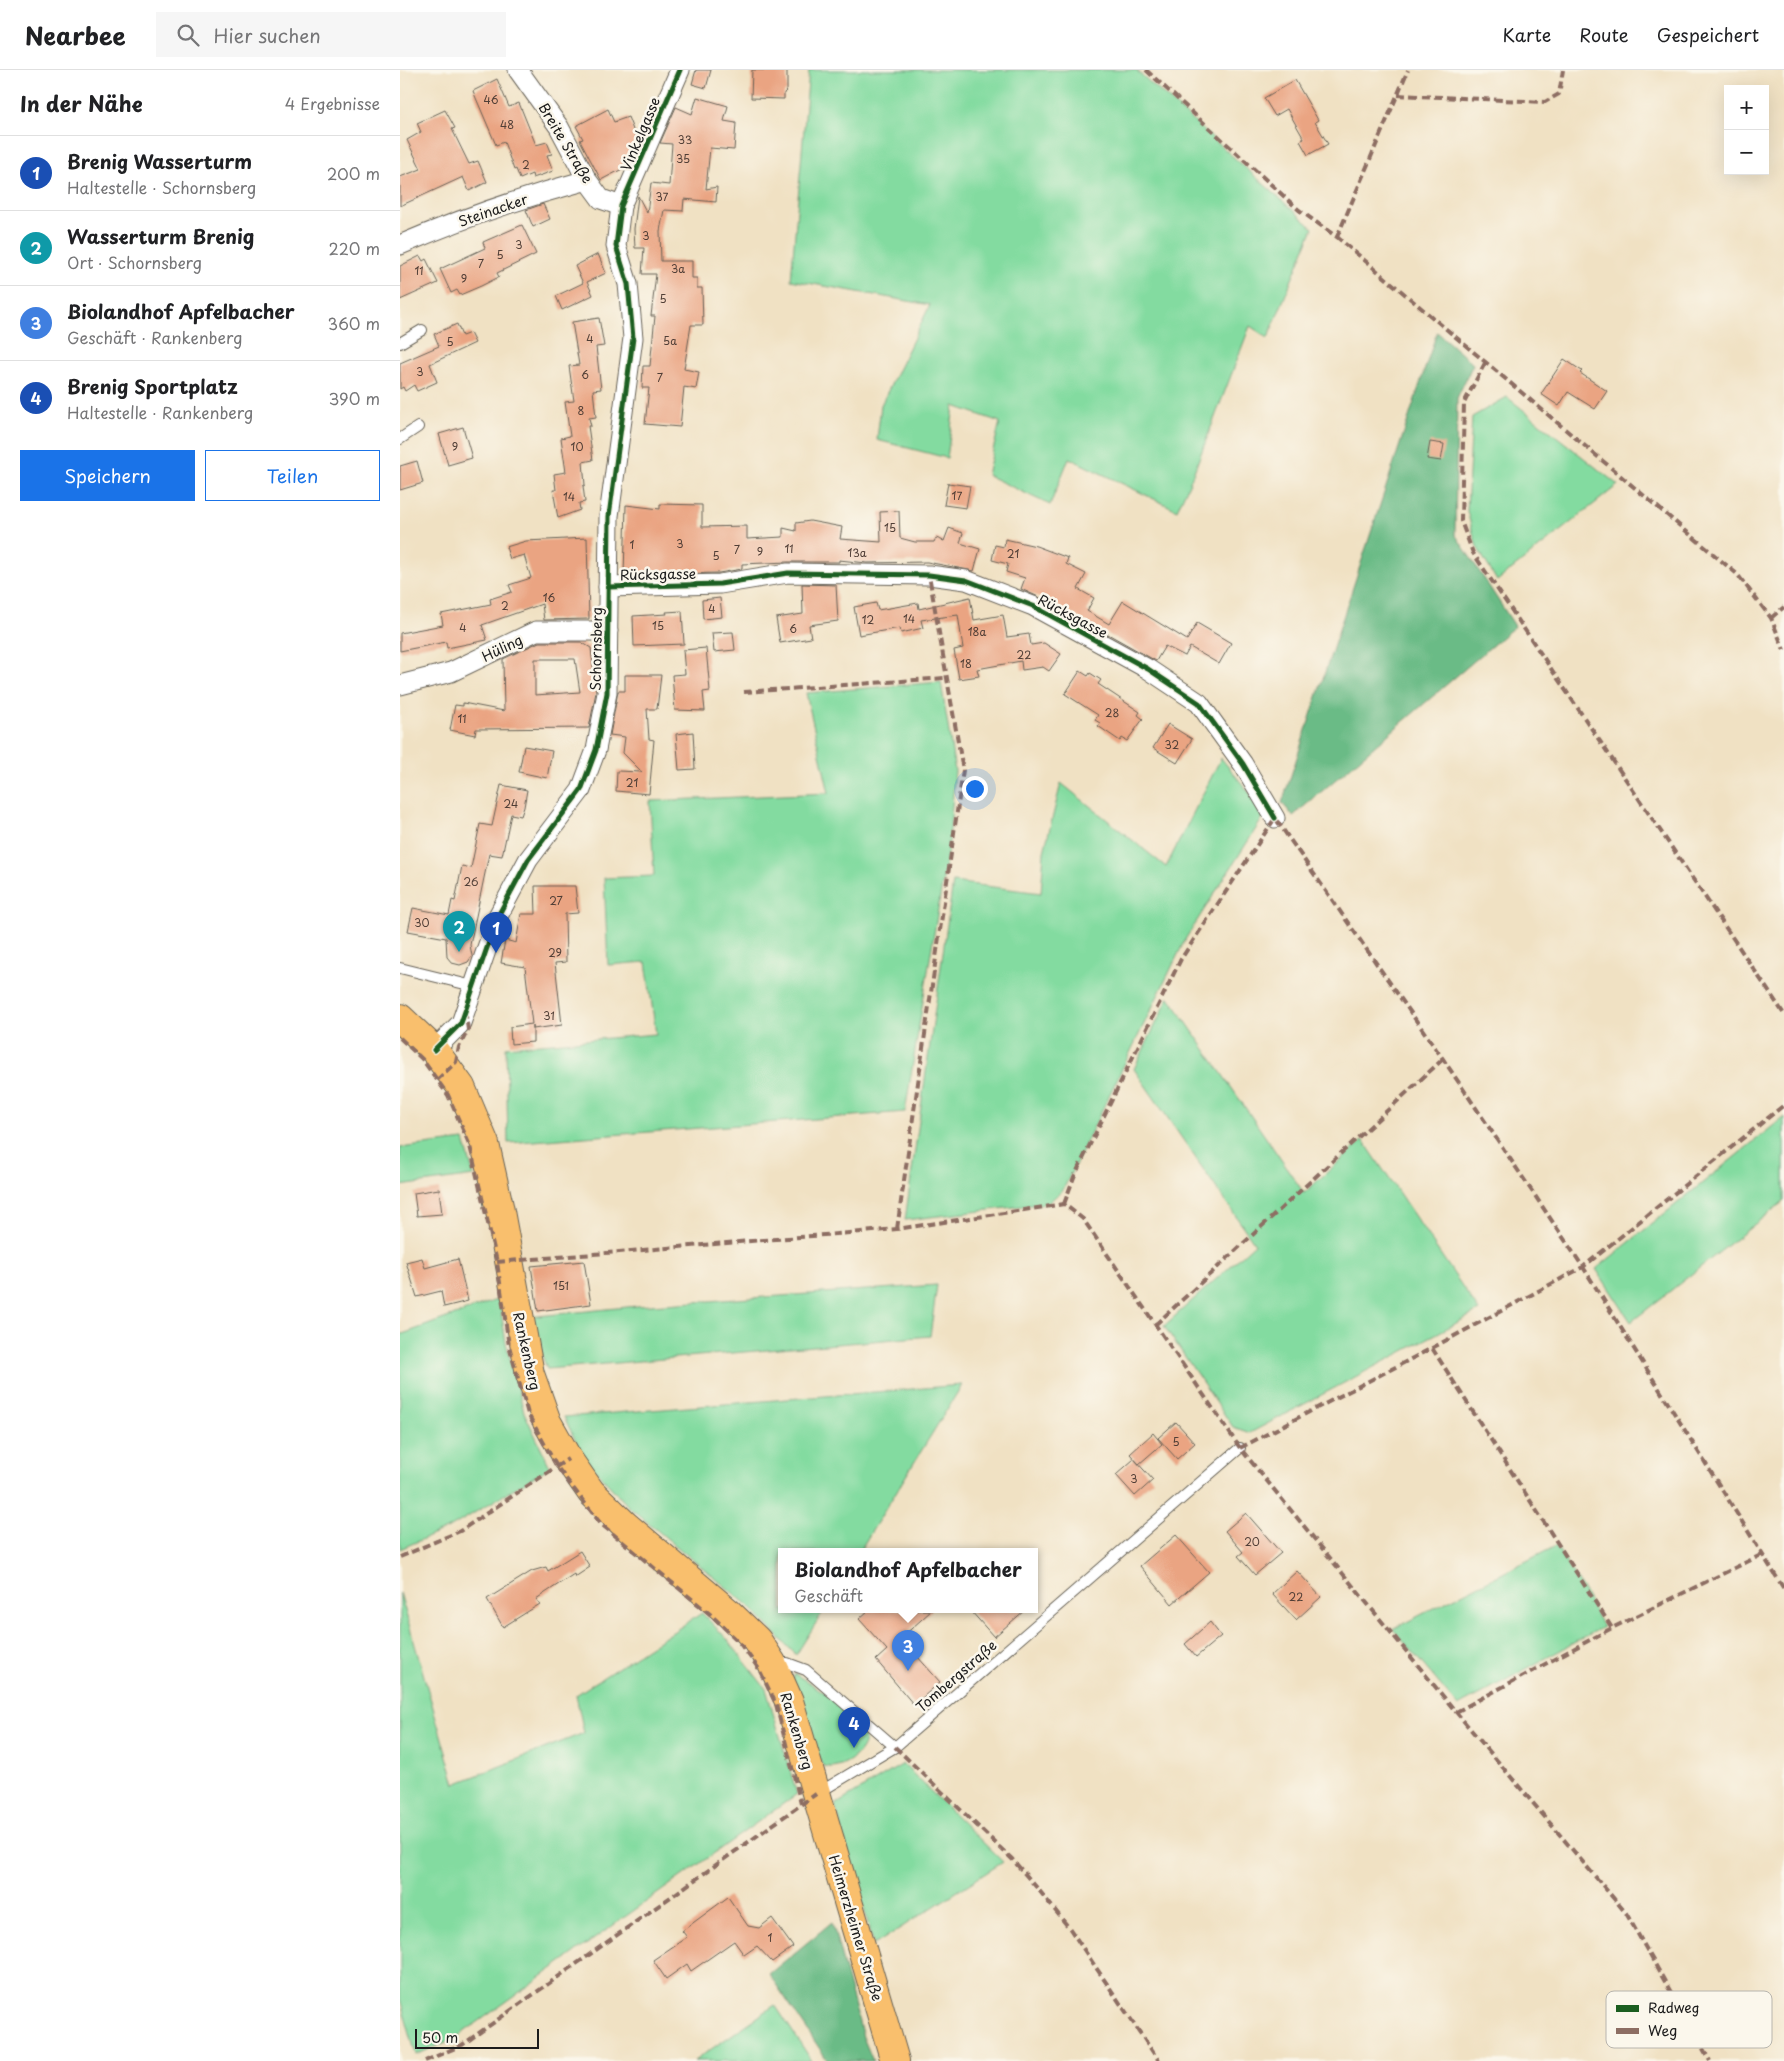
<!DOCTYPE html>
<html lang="de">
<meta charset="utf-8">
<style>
:root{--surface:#fff;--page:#f6f6f6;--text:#202124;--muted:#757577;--line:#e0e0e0;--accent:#1a73e8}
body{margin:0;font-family:"Playpen Sans",sans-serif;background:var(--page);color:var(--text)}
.controls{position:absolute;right:15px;top:15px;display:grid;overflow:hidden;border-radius:0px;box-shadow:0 5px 20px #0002}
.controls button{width:45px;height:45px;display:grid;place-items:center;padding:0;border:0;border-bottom:1px solid var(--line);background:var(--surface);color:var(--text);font:25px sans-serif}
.scale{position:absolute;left:15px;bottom:12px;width:124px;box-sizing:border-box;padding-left:5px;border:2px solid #1c1c1c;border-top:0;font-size:14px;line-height:18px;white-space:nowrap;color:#1c1c1c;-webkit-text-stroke:4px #fbf7ec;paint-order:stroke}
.you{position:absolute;left:574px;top:718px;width:18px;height:18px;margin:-12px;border:4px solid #fff;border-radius:50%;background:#1a73e8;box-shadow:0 0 0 8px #1a73e833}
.badge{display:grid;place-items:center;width:32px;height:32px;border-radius:50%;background:var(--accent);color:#fff;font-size:16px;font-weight:700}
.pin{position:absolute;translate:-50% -41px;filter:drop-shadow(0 1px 2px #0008)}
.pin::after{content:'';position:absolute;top:26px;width:18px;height:15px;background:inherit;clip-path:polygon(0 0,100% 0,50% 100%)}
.popup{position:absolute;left:378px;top:1478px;width:260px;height:65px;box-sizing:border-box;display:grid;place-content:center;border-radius:0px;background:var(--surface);filter:drop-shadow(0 1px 4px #0005);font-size:16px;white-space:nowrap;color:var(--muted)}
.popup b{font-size:19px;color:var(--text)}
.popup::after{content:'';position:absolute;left:50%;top:100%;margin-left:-10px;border:10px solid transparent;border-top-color:var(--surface)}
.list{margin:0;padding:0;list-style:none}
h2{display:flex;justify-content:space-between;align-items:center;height:65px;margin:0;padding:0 20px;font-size:21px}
h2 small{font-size:16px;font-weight:400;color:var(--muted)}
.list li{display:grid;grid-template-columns:32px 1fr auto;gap:15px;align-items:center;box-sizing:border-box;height:75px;padding:0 20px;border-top:1px solid var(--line)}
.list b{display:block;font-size:19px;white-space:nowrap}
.list p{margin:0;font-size:16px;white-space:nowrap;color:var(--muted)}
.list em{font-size:16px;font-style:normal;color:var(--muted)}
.actions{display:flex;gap:10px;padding:15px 20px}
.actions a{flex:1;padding:11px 0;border:1px solid var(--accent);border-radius:0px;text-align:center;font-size:18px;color:var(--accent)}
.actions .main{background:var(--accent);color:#fff}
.icon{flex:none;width:28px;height:28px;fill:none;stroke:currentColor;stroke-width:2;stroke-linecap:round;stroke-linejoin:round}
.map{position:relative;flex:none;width:1384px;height:1991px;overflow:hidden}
header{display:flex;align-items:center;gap:30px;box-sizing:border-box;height:70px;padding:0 25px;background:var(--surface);border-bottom:1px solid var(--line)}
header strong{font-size:24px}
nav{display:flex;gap:28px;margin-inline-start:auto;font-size:18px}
.search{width:350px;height:45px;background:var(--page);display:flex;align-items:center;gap:12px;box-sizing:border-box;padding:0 18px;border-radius:0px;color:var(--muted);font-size:19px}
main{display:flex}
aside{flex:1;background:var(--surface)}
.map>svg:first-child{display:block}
.green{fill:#83dba0;stroke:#507c5e}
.forest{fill:#6abb86;stroke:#436c51}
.building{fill:#eaa482;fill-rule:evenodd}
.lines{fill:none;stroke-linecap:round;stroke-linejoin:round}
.service-casing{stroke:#666156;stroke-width:12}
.minor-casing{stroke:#666156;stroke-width:21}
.primary-casing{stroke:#666156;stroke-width:30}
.service{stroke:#fff;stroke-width:10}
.minor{stroke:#fff;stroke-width:19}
.primary{stroke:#f9bf6d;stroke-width:28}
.quiet{stroke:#8d6e63;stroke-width:4;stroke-dasharray:8 4;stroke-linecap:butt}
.cycleway-casing{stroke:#fbf7ec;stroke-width:8}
.cycleway{stroke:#1b5e20;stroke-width:5}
.labels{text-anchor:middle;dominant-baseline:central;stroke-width:5;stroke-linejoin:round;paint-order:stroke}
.number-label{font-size:11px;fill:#503e36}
.street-label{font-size:14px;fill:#1c1c1c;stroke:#fbf7ec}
.key{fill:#fbf7ec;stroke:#b8b5ae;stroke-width:1}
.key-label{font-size:14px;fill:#1c1c1c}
</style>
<header>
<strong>Nearbee</strong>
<div class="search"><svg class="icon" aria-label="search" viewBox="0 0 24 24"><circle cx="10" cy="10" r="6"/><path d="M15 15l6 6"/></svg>Hier suchen</div>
<nav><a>Karte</a><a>Route</a><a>Gespeichert</a></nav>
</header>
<main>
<aside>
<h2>In der Nähe<small>4 Ergebnisse</small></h2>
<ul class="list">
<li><span class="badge" style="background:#1a4fb4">1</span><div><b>Brenig Wasserturm</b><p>Haltestelle · Schornsberg</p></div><em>200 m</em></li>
<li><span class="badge" style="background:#0f9aa8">2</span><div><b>Wasserturm Brenig</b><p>Ort · Schornsberg</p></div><em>220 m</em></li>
<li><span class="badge" style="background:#3f7fe0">3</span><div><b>Biolandhof Apfelbacher</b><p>Geschäft · Rankenberg</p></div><em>360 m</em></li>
<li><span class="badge" style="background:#1a4fb4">4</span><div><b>Brenig Sportplatz</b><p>Haltestelle · Rankenberg</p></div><em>390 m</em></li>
</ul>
<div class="actions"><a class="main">Speichern</a><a>Teilen</a></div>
</aside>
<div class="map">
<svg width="1384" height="1991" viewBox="0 0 1384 1991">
<rect width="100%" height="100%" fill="#fbf7ec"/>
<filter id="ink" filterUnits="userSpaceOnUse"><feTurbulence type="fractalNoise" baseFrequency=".02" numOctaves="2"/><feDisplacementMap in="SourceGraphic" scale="10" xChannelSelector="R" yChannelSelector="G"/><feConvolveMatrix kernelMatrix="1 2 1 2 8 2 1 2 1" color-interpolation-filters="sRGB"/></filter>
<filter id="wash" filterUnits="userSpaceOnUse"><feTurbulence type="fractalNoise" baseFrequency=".0096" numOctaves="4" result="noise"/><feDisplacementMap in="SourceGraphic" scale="20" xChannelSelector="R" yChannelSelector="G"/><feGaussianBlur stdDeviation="1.12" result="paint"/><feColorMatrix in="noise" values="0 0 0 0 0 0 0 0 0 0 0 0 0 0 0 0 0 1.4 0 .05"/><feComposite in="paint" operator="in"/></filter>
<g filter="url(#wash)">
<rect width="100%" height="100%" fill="#f0e1c3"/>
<g class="green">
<polygon points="409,0 736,0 913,158 868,268 850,256 790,412 777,440 669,388 650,435 587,405 600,352 554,336 547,388 477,370 481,335 530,235 391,210"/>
<polygon points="1107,327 1218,415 1097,511 1077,477 1067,441 1072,347"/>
<polygon points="541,612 555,701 549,772 505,1042 108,1073 106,977 256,964 246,892 208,895 204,808 254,806 250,731 429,723 406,623"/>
<polygon points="821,688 866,743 786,868 663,1120 648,1133 505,1150 553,812 641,823 644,782 661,713 766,797"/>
<polygon points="769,927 904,1123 963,1070 1079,1241 850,1363 833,1357 764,1256 855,1174 734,999"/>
<polygon points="1384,1047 1384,1131 1231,1252 1196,1199"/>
<polygon points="64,1070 74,1106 0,1116 0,1078"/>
<polygon points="537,1215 530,1266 147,1299 128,1247 237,1236"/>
<polygon points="99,1229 106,1273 124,1342 150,1397 51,1457 0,1479 0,1265"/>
<polygon points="562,1315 459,1482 382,1482 382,1540 424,1540 396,1585 350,1537 229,1437 184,1388 164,1347"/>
<polygon points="1156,1476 1182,1518 1203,1557 1058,1636 993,1559"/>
<polygon points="0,1523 55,1714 184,1663 176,1625 302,1543 328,1570 366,1619 397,1724 57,1967 16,1985 0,1929"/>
<path d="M 395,1604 C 423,1621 452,1638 465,1669 C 464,1686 436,1703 422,1695 L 391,1611 Z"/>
<polygon points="503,1694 603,1792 474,1875 435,1735"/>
<polygon points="375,1935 412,1991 294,1991"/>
</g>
<g class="forest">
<polygon points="1037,262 1073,294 1057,328 1055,464 1115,556 893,746 882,733"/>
<polygon points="432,1852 463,1967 473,1991 428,1991 369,1904"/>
</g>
<g id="blocks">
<g class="building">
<polygon points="296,0 311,0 306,18 292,14"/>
<polygon points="352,0 387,0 387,20 384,23 384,29 351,28"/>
<polygon points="97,9 109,37 119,33 136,75 147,72 152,84 147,85 153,101 133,108 132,104 120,109 116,99 114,100 104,72 96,75 73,21"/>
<polygon points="895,10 918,50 915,52 928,74 908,85 900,71 904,69 887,39 875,46 864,28"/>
<polygon points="297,27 328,36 324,51 336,53 334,80 310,78 306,119 317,117 316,132 284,129 283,141 264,140 260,161 261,191 292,191 292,208 297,208 297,218 302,218 303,255 291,255 284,299 299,302 296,319 284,317 280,357 245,354 249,318 242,318 243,296 250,296 255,246 251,246 256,204 242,204 244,178 235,178 234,159 238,126 247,143 251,113 269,115 272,74 260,73 276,37 292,44"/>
<polygon points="208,39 214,52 228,47 237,70 228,92 223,95 224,98 201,110 180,70 183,69 176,56"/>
<polygon points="45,40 55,58 52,59 69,94 78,91 87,112 69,121 63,107 0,136 0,107 21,99 7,70 21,62 17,53"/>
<polygon points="143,134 150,149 133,157 126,140"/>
<polygon points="122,155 136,184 97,203 99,207 81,216 60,225 57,220 51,223 40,199 85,178 83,172"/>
<polygon points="198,184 206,203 187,212 193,225 162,240 156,226 183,213 175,196"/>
<polygon points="20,186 23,191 26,189 38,213 0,230 0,196"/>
<polygon points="199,248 204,276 196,277 201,319 193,320 196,347 189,348 191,356 188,356 193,390 183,392 185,415 183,416 185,432 179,433 180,440 158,448 153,420 156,420 154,404 166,402 161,368 170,366 165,332 174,331 169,296 179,295 172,252"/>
<polygon points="57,254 62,266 70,263 75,273 30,294 37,312 17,321 14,315 5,321 3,317 0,319 0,293 39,276 34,264"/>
<polygon points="1164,289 1182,301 1180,303 1207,321 1195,339 1168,322 1159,336 1141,324"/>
<polygon points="63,357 72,388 48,395 39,364"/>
<polygon points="1030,372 1044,374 1041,391 1027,389"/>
<polygon points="17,391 23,413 0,420 0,396"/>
<polygon points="548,413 570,416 566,438 544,435"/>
<polygon points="260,434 302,435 302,457 347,456 347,469 383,467 383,458 396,461 396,453 410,451 442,457 440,469 481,472 480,442 499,441 500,468 515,472 534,472 536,468 544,471 549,458 563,463 560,473 580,479 574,501 527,492 467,493 439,490 439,492 388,492 342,494 342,499 319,503 224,505 226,435 260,439"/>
<polygon points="187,468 189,549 144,550 142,534 82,555 87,570 47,578 46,572 0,581 0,563 43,555 41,544 91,534 90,529 112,522 109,515 131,508 124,485 110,489 106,477 126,471"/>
<polygon points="605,469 636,476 668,488 666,494 686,504 678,519 694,528 687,541 709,554 723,531 787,570 797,553 831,573 819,594 790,577 785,586 765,576 756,591 656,535 621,519 625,508 606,502 608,494 592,490 595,475 604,477"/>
<polygon points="402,514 436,515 438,551 409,555 411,568 380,573 376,548 403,544"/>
<polygon points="570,527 574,550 603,545 607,567 629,564 631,575 644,573 661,584 649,601 643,597 622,600 621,591 577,599 579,606 559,609 554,580 563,578 558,545 521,550 523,558 501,563 500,558 459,565 454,537 476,533 478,540 518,533 519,539"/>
<polygon points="320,528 322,547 303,549 302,530"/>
<polygon points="282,541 284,574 234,576 233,546 267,544 266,542"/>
<polygon points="333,562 335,580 314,582 312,563"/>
<path d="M 139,572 L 181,572 L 191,578 L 196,622 L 189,658 L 76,659 L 75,665 L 50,660 L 55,635 L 63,636 L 63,633 L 104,641 L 103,589 ZM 135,589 L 175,589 L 180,622 L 135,625 Z"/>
<polygon points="306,578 310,621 303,622 305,641 275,640 272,605 285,604 283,580"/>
<polygon points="680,601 688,606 690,603 701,610 698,614 740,642 738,645 743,649 727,671 722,668 720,671 698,656 700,653 695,650 698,645 665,624"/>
<polygon points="225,605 261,605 257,639 247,639 249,669 254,670 249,724 216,721 217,701 242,702 223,683 225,667 210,665 218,621 225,621"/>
<polygon points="768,654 792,669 777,693 753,678"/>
<polygon points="293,662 295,699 279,700 276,664"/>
<polygon points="124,676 152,681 147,708 119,702"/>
<polygon points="101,715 127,720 124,737 121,746 111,744 102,786 89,784 70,875 72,886 68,892 60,895 52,893 47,887 46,868 8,861 13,838 49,845 52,830 55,831 62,796 71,798 80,754 92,756"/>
<polygon points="135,816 175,816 178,843 165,844 166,892 155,893 162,955 133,959 133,955 133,972 111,974 110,957 132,954 125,897 101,893 105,870 116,873 121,844 136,844"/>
<polygon points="39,1119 42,1144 17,1146 14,1123"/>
<polygon points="22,1188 25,1198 58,1189 68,1231 44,1237 41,1221 17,1227 6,1192"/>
<polygon points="184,1191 191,1234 138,1241 131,1196"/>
<polygon points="776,1352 795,1373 777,1389 758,1368"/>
<polygon points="753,1363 762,1374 739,1394 730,1384"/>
<polygon points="734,1389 753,1410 735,1426 716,1405"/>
<polygon points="846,1443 881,1483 855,1505 838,1486 843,1482 825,1461"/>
<polygon points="776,1465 809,1502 772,1534 740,1496"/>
<polygon points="180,1481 190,1497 175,1507 174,1504 136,1529 140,1534 103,1557 87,1529 132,1501 146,1497 148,1501"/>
<polygon points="897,1501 921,1527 896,1550 872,1524"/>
<polygon points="469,1540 532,1540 501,1568 540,1612 514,1635 476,1590 487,1580 459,1549"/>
<polygon points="570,1540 625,1540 594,1567"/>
<polygon points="810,1552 821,1566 796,1587 785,1574"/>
<polygon points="328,1827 348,1856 359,1858 372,1848 393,1877 372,1892 357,1876 344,1885 334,1871 291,1901 287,1894 266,1909 253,1890 287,1867 282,1861"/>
</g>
</g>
</g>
<g filter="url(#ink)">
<use href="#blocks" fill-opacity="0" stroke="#666156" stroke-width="1"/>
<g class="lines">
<g class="service-casing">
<g id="service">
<polyline points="0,273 22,260"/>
<polyline points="0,369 18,357"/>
<polyline points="0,898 73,916"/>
<polyline points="373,1593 387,1593 406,1600 495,1677"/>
<polyline points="418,1723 495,1677 840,1378"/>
</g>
</g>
<g class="minor-casing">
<g id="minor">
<polyline points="118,0 159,57 187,110 201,129 221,136"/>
<path d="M 0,175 C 60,149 124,127 187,110"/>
<polyline points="208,517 320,514 388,503 529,505 566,510 633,536 748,599 799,633 843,694 875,748"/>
<polyline points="0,615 51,602 136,561 208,561"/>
<polyline points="34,980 61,953 98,846 128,790 181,720 196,680 207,623 209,446 233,268 228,214 216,176 221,136 280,0"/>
</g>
</g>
<g class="primary-casing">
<polyline id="primary" points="0,948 34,980 61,1017 85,1074 99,1136 130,1304 147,1352 168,1389 191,1422 225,1455 329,1543 357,1570 372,1593 389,1631 495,1991"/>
</g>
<use href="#service" class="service"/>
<use href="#minor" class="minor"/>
<use href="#primary" class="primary"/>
<g class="quiet">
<polyline points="746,0 899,140 937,167 1337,504 1371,548 1384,580"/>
<polyline points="998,25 1145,32 1159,24 1163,0"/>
<polyline points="937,167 1008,0"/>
<polyline points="1085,293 1064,333 1061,451 1073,483 1384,944"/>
<polyline points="1371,548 1384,537"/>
<polyline points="344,622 545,608"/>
<polyline points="0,968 22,989 48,1025 70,1076 97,1192 109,1276 128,1344 157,1397 201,1454 310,1544 338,1571 359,1599 376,1634 401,1734"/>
<polyline points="37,1010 56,992 59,977 68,960 66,946"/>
<polyline points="664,1134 674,1107 781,889 875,748 1043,989 1183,1197 1384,1519"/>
<polyline points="497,1159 563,700 529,505"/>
<polyline points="97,1192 497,1159 664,1134 683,1149 840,1378 1056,1642 1226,1843 1310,1991"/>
<polyline points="755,1255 1043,989"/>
<polyline points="1032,1278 1212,1558"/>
<polyline points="840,1378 1032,1278 1183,1197 1384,1035"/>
<polyline points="0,1487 60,1461 168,1389"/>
<polyline points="1056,1642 1212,1558 1363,1484"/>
<polyline points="495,1677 612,1789 638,1819 670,1859 759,1991"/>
<polyline points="25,1991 62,1975 416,1724"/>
</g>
<g class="cycleway-casing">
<g id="cycleway">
<polyline points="208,517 320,514 388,503 529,505 566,510 633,536 748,599 799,633 843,694 875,748"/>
<polyline points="34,980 61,953 98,846 128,790 181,720 196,680 207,623 209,446 233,268 228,214 216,176 221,136 280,0"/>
</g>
</g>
<use href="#cycleway" class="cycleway"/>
</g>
</g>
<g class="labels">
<g class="number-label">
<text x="91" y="29">46</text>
<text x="107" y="54">48</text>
<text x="285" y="69">33</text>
<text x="283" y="88">35</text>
<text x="126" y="94">2</text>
<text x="262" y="126">37</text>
<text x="246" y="165">3</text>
<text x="119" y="174">3</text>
<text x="100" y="184">5</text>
<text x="81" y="193">7</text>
<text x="278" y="198">3a</text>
<text x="19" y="200">11</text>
<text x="64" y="208">9</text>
<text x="263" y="228">5</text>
<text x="190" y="268">4</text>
<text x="270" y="270">5a</text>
<text x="50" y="271">5</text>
<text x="20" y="301">3</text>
<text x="185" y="304">6</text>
<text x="260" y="307">7</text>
<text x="181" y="340">8</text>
<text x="55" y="376">9</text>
<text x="177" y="376">10</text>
<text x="557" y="425">17</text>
<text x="169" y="426">14</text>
<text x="490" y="457">15</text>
<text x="280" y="473">3</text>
<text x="232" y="474">1</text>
<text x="389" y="478">11</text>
<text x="337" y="479">7</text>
<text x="360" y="481">9</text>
<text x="457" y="482">13a</text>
<text x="613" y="483">21</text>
<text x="316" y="485">5</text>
<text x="149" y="527">16</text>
<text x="105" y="535">2</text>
<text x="312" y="538">4</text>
<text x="509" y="548">14</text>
<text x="468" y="549">12</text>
<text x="258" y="555">15</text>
<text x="63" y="557">4</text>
<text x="393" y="558">6</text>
<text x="577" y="561">18a</text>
<text x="624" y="584">22</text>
<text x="566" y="593">18</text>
<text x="712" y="642">28</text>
<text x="62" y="648">11</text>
<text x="772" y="674">32</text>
<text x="232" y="712">21</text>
<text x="111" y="733">24</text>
<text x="71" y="811">26</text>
<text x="156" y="830">27</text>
<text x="22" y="852">30</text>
<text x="155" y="882">29</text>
<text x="149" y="945">31</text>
<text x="161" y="1215">151</text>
<text x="776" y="1371">5</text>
<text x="734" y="1408">3</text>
<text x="852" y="1471">20</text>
<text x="896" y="1526">22</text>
<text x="370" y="1867">1</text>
</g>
<g class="street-label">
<text transform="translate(240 64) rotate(-67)">Vinkelgasse</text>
<text transform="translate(166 73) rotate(59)">Breite Straße</text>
<text transform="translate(93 140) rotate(-19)">Steinacker</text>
<text transform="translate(258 504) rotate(-1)">Rücksgasse</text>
<text transform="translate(673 546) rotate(28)">Rücksgasse</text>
<text transform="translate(102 578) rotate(-26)">Hüling</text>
<text transform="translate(196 579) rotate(-89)">Schornsberg</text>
<text transform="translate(127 1281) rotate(77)">Rankenberg</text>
<text transform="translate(556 1606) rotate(-41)">Tombergstraße</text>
<text transform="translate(397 1661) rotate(73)">Rankenberg</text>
<text transform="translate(456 1858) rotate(73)">Heimerzheimer Straße</text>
</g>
</g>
<rect x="1206" y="1921" width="166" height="57" rx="8" class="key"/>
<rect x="1216" y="1935" width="23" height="7" fill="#1b5e20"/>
<rect x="1216" y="1958" width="23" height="6" fill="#8d6e63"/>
<g class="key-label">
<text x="1248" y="1943">Radweg</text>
<text x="1248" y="1966">Weg</text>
</g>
</svg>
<div class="controls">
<button>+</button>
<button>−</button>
</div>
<div class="scale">50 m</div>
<div class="you"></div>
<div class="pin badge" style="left:96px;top:883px;background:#1a4fb4">1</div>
<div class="pin badge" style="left:59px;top:882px;background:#0f9aa8">2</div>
<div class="pin badge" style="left:508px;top:1601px;background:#3f7fe0">3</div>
<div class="popup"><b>Biolandhof Apfelbacher</b>Geschäft</div>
<div class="pin badge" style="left:454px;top:1678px;background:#1a4fb4">4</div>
</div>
</main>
